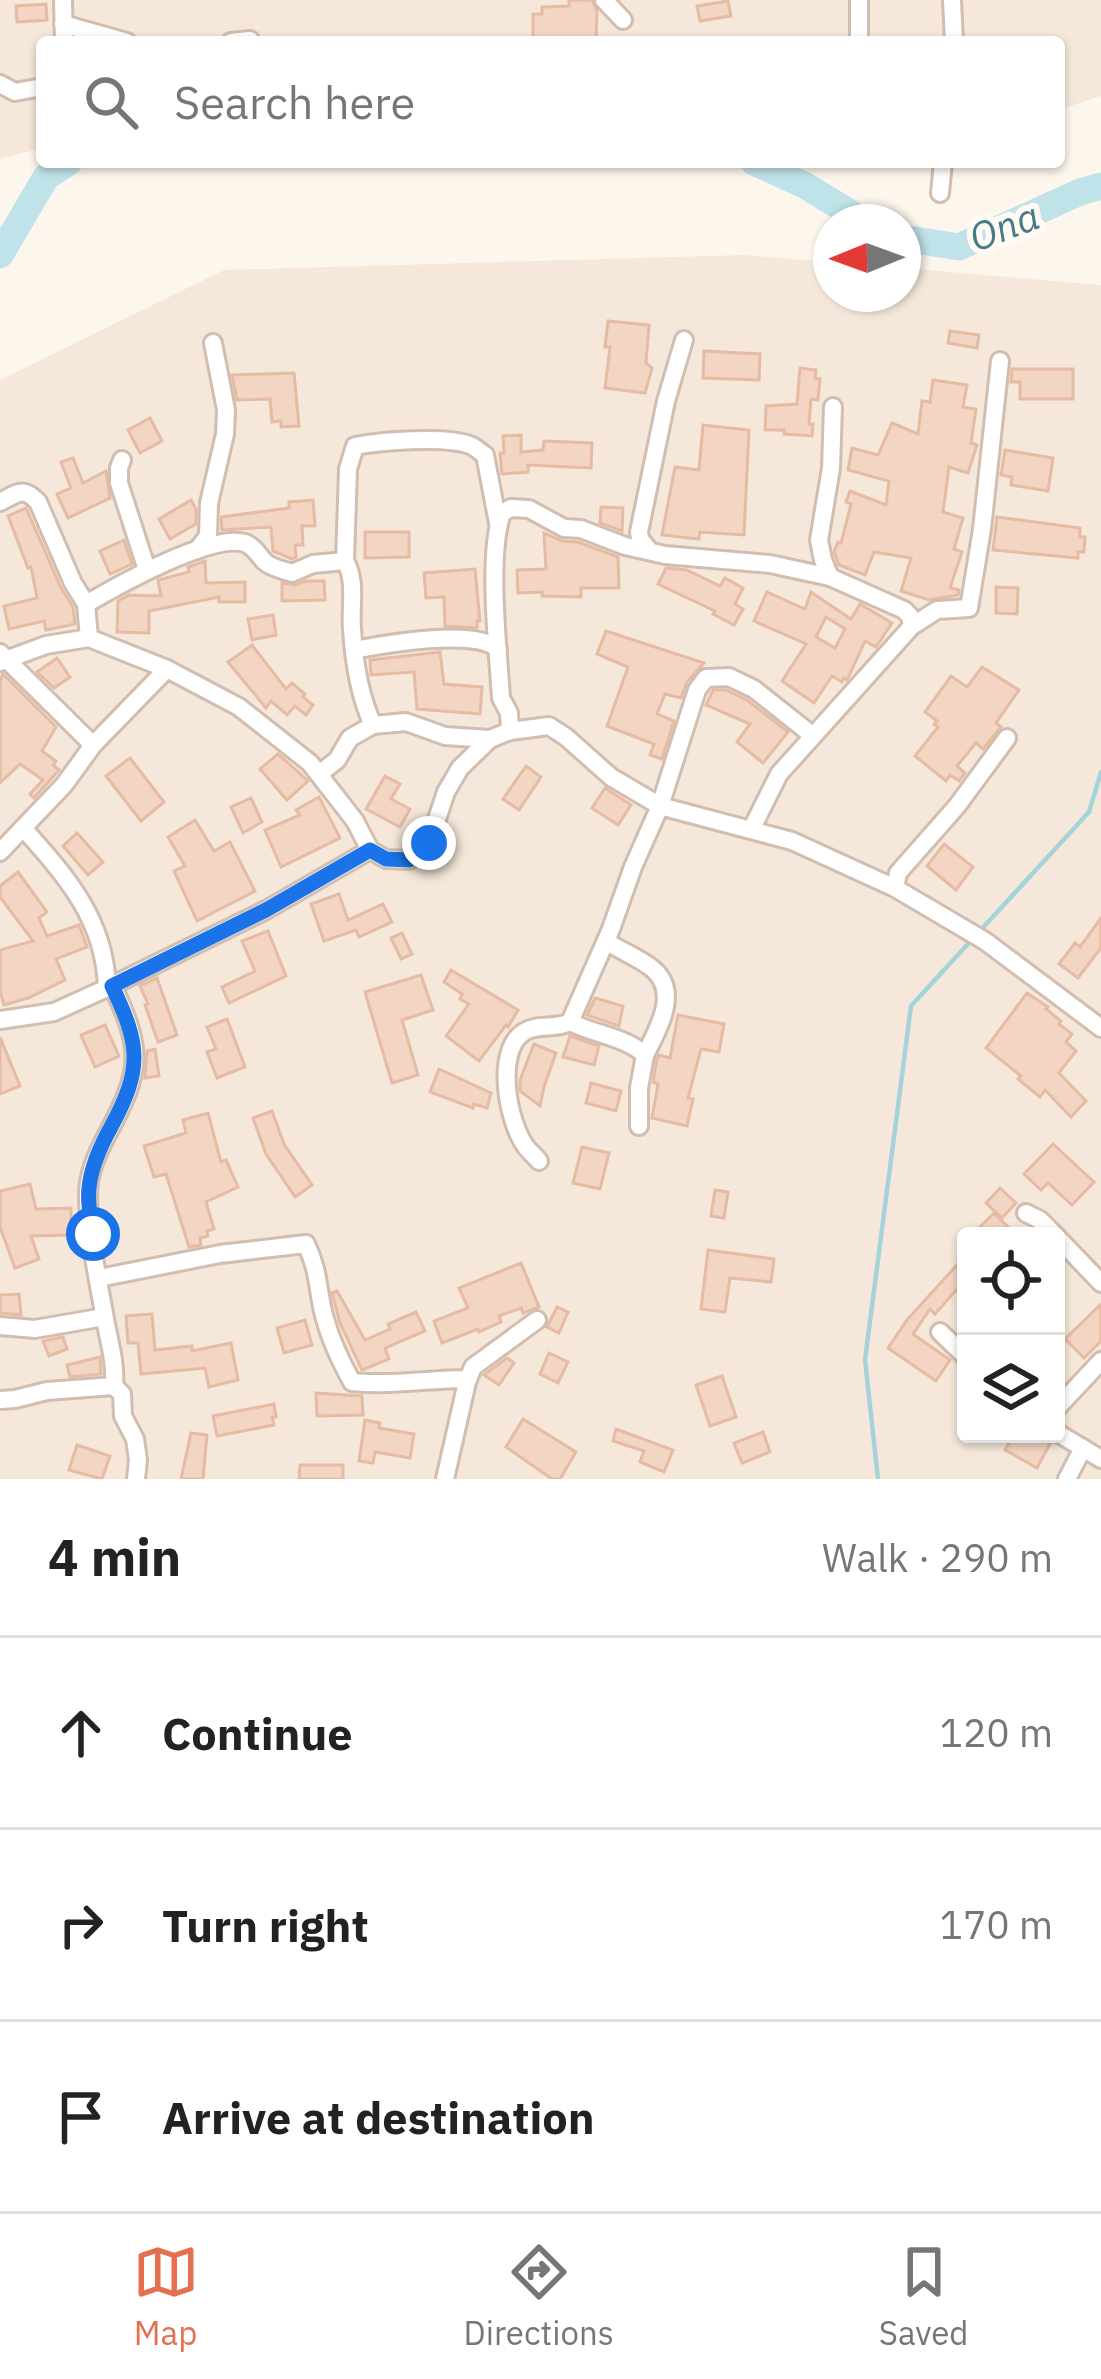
<!DOCTYPE html>
<meta charset="utf-8">
<style>
:root{--surface:#fff;--page:#f6f6f6;--text:#222;--muted:#767676;--line:#e0e0e0;--accent:#e76f51}
body{margin:0;font-family:"IBM Plex Sans",sans-serif;background:var(--page);color:var(--text)}
.controls{position:absolute;right:36px;bottom:36px;display:grid;overflow:hidden;border-radius:12px;box-shadow:0 3px 9px #0004}
.controls button{width:108px;height:108px;display:grid;place-items:center;padding:0;border:0;border-bottom:3px solid var(--line);background:var(--surface);color:var(--text);font:60px sans-serif}
.compass{position:absolute;left:813px;top:204px;width:108px;height:108px;border-radius:50%;background:var(--surface);box-shadow:0 3px 9px #0004;rotate:269deg}
.stop{position:absolute;width:36px;height:36px;margin:-27px;border:9px solid #1a73e8;border-radius:50%;background:#fff}
.stop.end{background:#1a73e8;border-color:#fff;box-shadow:0 3px 12px #0008}
.list{margin:0;padding:0;list-style:none}
h2{display:flex;justify-content:space-between;align-items:center;height:156px;margin:0;padding:0 48px;font-size:51px}
h2 small{font-size:39px;font-weight:400;color:var(--muted)}
.list li{display:grid;grid-template-columns:78px 1fr auto;gap:36px;align-items:center;box-sizing:border-box;height:192px;padding:0 48px;border-top:3px solid var(--line)}
.list b{display:block;font-size:45px;white-space:nowrap}
.list em{font-size:39px;font-style:normal;color:var(--muted)}
.icon{flex:none;width:66px;height:66px;fill:none;stroke:currentColor;stroke-width:2;stroke-linecap:round;stroke-linejoin:round}
.map{position:relative;flex:none;width:1101px;height:1479px;overflow:hidden}
.search{position:absolute;background:var(--surface);box-shadow:0 3px 9px #0004;left:36px;right:36px;top:36px;height:132px;display:flex;align-items:center;gap:30px;box-sizing:border-box;padding:0 42px;border-radius:12px;color:var(--muted);font-size:45px}
.sheet{height:732px;background:var(--surface)}
nav{display:flex;justify-content:space-around;align-items:center;box-sizing:border-box;height:168px;border-top:3px solid var(--line);background:var(--surface);font-size:33px;color:var(--muted)}
nav a{display:grid;justify-items:center;gap:6px}
nav .on{color:var(--accent)}
.map>svg:first-child{display:block}
.residential{fill:#f5e8da;fill-rule:evenodd}
.lines{fill:none;stroke-linecap:round;stroke-linejoin:round}
.stream{stroke:#a5d3da;stroke-width:4.5}
.river{stroke:#bfe3e8;stroke-width:27}
.building{fill:#f3d5c3;stroke:#e6bba3;stroke-width:3;fill-rule:evenodd}
.minor-casing{stroke:#d1beb0;stroke-width:22}
.minor{stroke:#fff;stroke-width:16}
.route{stroke:#1a73e8;stroke-width:15}
.labels{text-anchor:middle;dominant-baseline:central;stroke-width:12;stroke-linejoin:round;paint-order:stroke}
.water-label{font-size:39px;font-style:italic;fill:#437c86;stroke:#fffaf3}
</style>
<div class="map">
<svg width="1101" height="1479" viewBox="0 0 1101 1479">
<rect width="100%" height="100%" fill="#fdf6ec"/>
<g class="residential">
<polygon points="0,0 1101,0 1101,96 1059,110 1059,42 42,42 42,148 0,159"/>
<path d="M 744,255 L 831,262 L 831,294 L 903,294 L 903,268 L 1101,285 L 1101,1479 L 0,1479 L 0,380 L 224,270 ZM 966,1236 L 1056,1236 L 1056,1434 L 966,1434 Z"/>
</g>
<g class="lines">
<polyline class="stream" points="878,1479 865,1360 911,1006 1089,812 1101,772"/>
<g class="river">
<polyline points="754,162 806,186 865,222"/>
<polyline points="903,238 959,247 1080,192 1101,186"/>
<polyline points="0,255 46,177 69,162"/>
</g>
</g>
<g class="building">
<polygon points="569,0 592,0 597,11 596,40 533,39 533,14 542,14 542,7 569,6"/>
<polygon points="728,1 731,16 700,21 697,6"/>
<polygon points="46,4 47,20 17,22 16,6"/>
<polygon points="608,321 649,325 646,363 652,368 645,393 605,388 610,347 605,347"/>
<polygon points="950,331 979,335 977,348 948,343"/>
<polygon points="704,351 760,354 759,380 703,378"/>
<polygon points="800,368 816,370 815,378 820,379 818,400 811,399 809,424 813,424 812,436 784,434 784,430 765,430 766,406 797,404"/>
<polygon points="1012,369 1073,369 1073,399 1020,399 1020,382 1011,382"/>
<polygon points="294,373 299,426 281,427 281,421 272,422 270,399 237,400 232,375"/>
<polygon points="933,380 967,385 963,407 976,409 971,443 977,445 968,473 949,467 943,512 963,518 954,549 962,552 950,588 959,590 958,595 929,600 901,591 911,558 874,552 865,575 839,565 834,552 838,542 841,543 851,504 846,502 850,491 886,505 889,481 848,470 852,448 878,455 892,423 918,434 922,401 930,402"/>
<polygon points="150,418 162,441 140,453 128,430"/>
<polygon points="703,425 749,430 744,535 700,532 699,539 662,535 675,467 699,470"/>
<polygon points="521,435 521,452 543,450 544,441 592,443 591,468 528,465 528,472 502,474 500,453 504,453 503,436"/>
<polygon points="1005,450 1053,458 1048,491 1011,485 1012,477 1001,475"/>
<polygon points="73,458 83,483 106,471 110,498 68,518 57,494 71,488 61,462"/>
<polygon points="191,500 196,509 196,524 170,539 159,519"/>
<polygon points="313,500 315,526 302,526 303,545 295,545 296,557 292,559 273,551 271,527 222,530 221,517 289,508 289,502"/>
<polygon points="601,507 623,508 622,531 600,523"/>
<polygon points="26,508 61,588 73,607 75,624 46,630 44,621 9,629 4,606 37,598 31,567 28,568 8,516"/>
<polygon points="997,517 1080,528 1080,537 1085,537 1084,552 1078,552 1078,558 993,550"/>
<polygon points="365,532 409,532 409,557 365,558"/>
<polygon points="544,533 562,541 578,542 618,557 619,588 581,588 581,597 542,596 542,592 518,593 517,570 546,569"/>
<polygon points="124,540 132,564 110,574 100,551"/>
<polygon points="205,561 206,583 245,582 245,602 219,602 219,597 149,611 149,633 117,632 118,601 129,595 161,596 158,580 189,572 188,567"/>
<polygon points="666,568 687,570 720,586 725,578 743,588 735,604 743,609 734,625 713,614 715,611 658,584"/>
<polygon points="475,569 480,621 477,621 477,628 445,626 444,597 426,598 424,573"/>
<polygon points="306,581 324,581 325,600 282,601 282,583 295,585"/>
<polygon points="996,587 1018,588 1017,614 996,613"/>
<path d="M 767,592 L 805,609 L 811,592 L 851,619 L 860,604 L 892,623 L 876,647 L 865,641 L 847,680 L 844,678 L 842,682 L 832,676 L 814,703 L 782,681 L 806,644 L 754,621 ZM 826,617 L 845,629 L 835,648 L 816,637 Z"/>
<polygon points="273,615 276,635 252,640 248,619"/>
<polygon points="606,631 704,663 687,682 681,698 665,694 657,714 674,721 662,759 650,755 654,744 607,726 628,667 597,654"/>
<polygon points="252,645 286,689 292,683 305,694 303,697 313,705 306,715 295,706 287,715 271,701 266,708 228,662"/>
<polygon points="440,652 444,684 482,687 480,714 417,709 414,672 371,675 370,660"/>
<polygon points="57,658 70,677 54,688 37,672"/>
<polygon points="982,667 1019,690 996,723 1001,727 983,749 976,743 957,766 965,773 959,781 950,775 946,781 915,756 938,727 934,724 937,721 925,712 951,676 967,687"/>
<polygon points="3,674 56,727 42,751 56,761 53,765 59,770 34,798 30,794 43,780 20,764 0,783 0,681"/>
<polygon points="713,690 726,690 747,700 788,732 763,763 737,742 750,724 706,705"/>
<polygon points="278,754 308,781 287,800 260,769"/>
<polygon points="130,758 164,802 141,821 106,776"/>
<polygon points="526,766 541,777 519,810 503,799"/>
<polygon points="385,776 400,784 391,799 410,809 400,827 366,809"/>
<polygon points="605,788 631,805 618,825 592,808"/>
<polygon points="319,797 340,838 281,867 265,830 300,815 296,810"/>
<polygon points="251,798 262,822 243,833 231,807"/>
<polygon points="195,820 214,851 230,842 255,891 197,921 174,871 185,866 168,837"/>
<polygon points="77,833 103,862 88,875 63,846"/>
<polygon points="944,844 973,867 956,890 927,866"/>
<polygon points="18,872 47,912 39,918 47,936 79,925 87,947 56,959 65,980 28,998 4,1005 0,991 0,950 33,941 0,897 0,886"/>
<polygon points="339,894 348,920 383,904 392,922 359,937 356,930 324,941 311,904"/>
<polygon points="1101,918 1101,948 1078,978 1059,964 1075,943 1080,947"/>
<polygon points="268,931 286,976 229,1003 222,987 255,971 242,941"/>
<polygon points="402,933 412,954 401,959 391,938"/>
<polygon points="451,970 518,1010 508,1027 506,1025 479,1061 446,1036 469,1004 460,999 462,994 444,982"/>
<polygon points="421,975 433,1010 402,1020 418,1075 392,1083 365,992"/>
<polygon points="157,978 177,1035 158,1042 145,1005 148,1004 140,986"/>
<polygon points="1027,993 1048,1007 1046,1009 1061,1021 1059,1024 1072,1034 1066,1042 1076,1051 1059,1073 1086,1101 1071,1117 1045,1090 1040,1097 1018,1079 1021,1076 986,1048"/>
<polygon points="595,998 623,1006 619,1026 587,1015"/>
<polygon points="678,1015 724,1024 719,1052 701,1049 688,1098 693,1099 687,1126 652,1118 658,1084 653,1082 657,1059 659,1055 670,1058"/>
<polygon points="227,1019 245,1067 217,1078 207,1052 216,1049 207,1027"/>
<polygon points="105,1025 119,1056 95,1067 81,1035"/>
<polygon points="570,1036 599,1046 594,1065 563,1057"/>
<polygon points="0,1037 20,1086 0,1094"/>
<polygon points="534,1044 556,1053 544,1087 540,1106 520,1091 520,1080"/>
<polygon points="155,1049 159,1076 145,1078 147,1051"/>
<polygon points="439,1069 491,1093 487,1108 474,1104 473,1108 430,1092"/>
<polygon points="591,1083 621,1091 616,1111 586,1103"/>
<polygon points="272,1111 284,1144 312,1185 295,1197 266,1154 253,1118"/>
<polygon points="208,1113 221,1162 226,1160 238,1187 206,1202 214,1229 207,1231 208,1236 200,1238 201,1245 189,1247 166,1174 154,1177 144,1146 186,1133 183,1120"/>
<polygon points="1053,1144 1094,1182 1072,1205 1048,1183 1041,1190 1024,1174"/>
<polygon points="582,1147 609,1153 600,1189 573,1183"/>
<polygon points="30,1184 36,1209 71,1208 71,1235 31,1236 39,1259 15,1268 0,1227 0,1191"/>
<polygon points="1000,1188 1016,1203 1002,1218 986,1203"/>
<polygon points="715,1190 728,1192 724,1218 711,1216"/>
<polygon points="994,1213 1017,1236 971,1236"/>
<polygon points="708,1250 774,1259 771,1282 730,1278 725,1312 701,1309"/>
<polygon points="966,1255 966,1279 935,1314 930,1309 913,1334 950,1360 936,1381 888,1348 907,1320"/>
<polygon points="521,1263 539,1307 523,1313 521,1308 499,1316 501,1322 479,1332 478,1329 442,1343 434,1321 468,1308 459,1288"/>
<polygon points="337,1291 365,1340 390,1329 388,1324 416,1312 425,1331 385,1348 389,1359 362,1370 340,1323 332,1293"/>
<polygon points="19,1294 21,1315 0,1313 0,1295"/>
<polygon points="1101,1304 1101,1341 1084,1358 1065,1339"/>
<polygon points="557,1307 568,1312 559,1333 547,1327"/>
<polygon points="152,1314 155,1350 192,1346 192,1351 231,1343 238,1380 209,1387 205,1368 141,1374 138,1343 128,1343 126,1316"/>
<polygon points="305,1320 312,1345 284,1353 277,1328"/>
<polygon points="63,1337 67,1349 49,1356 43,1341"/>
<polygon points="549,1353 568,1362 558,1383 540,1374"/>
<polygon points="100,1357 101,1374 70,1377 67,1365"/>
<polygon points="507,1358 514,1363 499,1385 484,1375"/>
<polygon points="722,1376 736,1417 710,1426 696,1385"/>
<polygon points="316,1393 362,1396 363,1415 317,1416"/>
<polygon points="274,1404 276,1417 272,1417 274,1425 217,1436 213,1416"/>
<polygon points="523,1419 576,1452 560,1479 552,1479 506,1447"/>
<polygon points="365,1420 380,1423 379,1428 414,1434 410,1458 375,1452 373,1463 359,1461"/>
<polygon points="616,1429 673,1450 664,1472 640,1462 644,1451 613,1441"/>
<polygon points="763,1432 770,1452 742,1463 734,1443"/>
<polygon points="191,1433 207,1435 203,1479 181,1479"/>
<polygon points="1014,1434 1036,1434 1050,1444 1037,1468 1005,1450"/>
<polygon points="77,1445 110,1456 102,1479 69,1470"/>
<polygon points="300,1465 343,1465 343,1479 299,1479"/>
</g>
<g class="lines">
<g class="minor-casing">
<g id="minor">
<polyline points="63,0 64,42"/>
<polyline points="604,0 623,20"/>
<polyline points="952,0 954,42"/>
<polyline points="63,24 127,42"/>
<polyline points="231,42 250,40"/>
<polyline points="859,42 859,0"/>
<polyline points="0,84 15,92 42,87"/>
<polyline points="940,193 943,162"/>
<polyline points="122,460 119,468 119,483 147,570"/>
<path d="M 0,502 C 18,493 23,486 38,502 L 73,583 L 86,604 L 89,638"/>
<polyline points="197,550 208,536 209,503 225,434 226,410 213,343"/>
<polyline points="649,550 640,539 639,532 666,401 684,340"/>
<polyline points="830,577 823,560 819,540 831,468 833,407"/>
<path d="M 86,604 C 117,586 211,533 245,543 C 255,547 258,555 265,562 C 272,568 283,570 292,573 L 313,564 L 345,561"/>
<path d="M 354,650 C 385,644 476,628 498,649"/>
<polyline points="0,653 93,745"/>
<polyline points="0,662 46,645 89,638 167,669 239,707 310,763 355,821 370,850 386,859 409,860 429,843 446,792 460,768 490,739 510,731 549,726 566,737 611,777 660,806 792,841 895,888 985,941 1101,1028"/>
<path d="M 373,725 C 359,695 354,662 352,629 C 350,606 357,581 345,561 L 348,469 L 355,446 C 381,441 445,436 470,445 C 472,445 483,454 485,455 L 498,523"/>
<path d="M 510,731 L 509,713 L 501,698 C 498,649 487,557 502,513 L 511,508 L 529,509 L 564,528 L 581,529 L 625,546 L 665,555 L 770,564 L 830,577 L 904,610 L 910,616 L 912,626"/>
<polyline points="319,774 337,760 350,738 373,725 406,722 445,736 490,739"/>
<path d="M 23,828 C 67,877 105,920 107,988"/>
<polyline points="751,830 779,774 912,626 937,610 969,608 982,529 1000,361"/>
<polyline points="0,852 64,785 93,745 167,669"/>
<polyline points="895,888 898,873 957,806 1007,738"/>
<path d="M 606,941 C 619,950 635,956 649,966 C 682,989 659,1027 645,1055"/>
<path d="M 112,985 C 143,1050 142,1070 108,1133 C 98,1151 88,1173 88,1194 C 88,1233 97,1275 104,1313 C 108,1339 116,1360 114,1386 L 122,1394 L 123,1416 L 135,1439 L 138,1460 L 136,1479"/>
<polyline points="0,1020 54,1012 107,988 266,910 370,850"/>
<path d="M 570,1022 C 593,1034 626,1037 645,1055 L 639,1088 L 639,1126"/>
<path d="M 539,1161 C 535,1156 530,1152 526,1147 C 508,1123 494,1051 524,1032 C 538,1023 555,1030 570,1022 L 611,929 L 633,867 L 660,806 L 697,690 L 706,678 L 729,677 L 754,689 L 812,735"/>
<polyline points="1026,1213 1040,1220 1056,1236"/>
<polyline points="1056,1236 1101,1283"/>
<path d="M 99,1278 L 220,1254 L 306,1244 C 320,1273 317,1291 325,1319 C 331,1341 341,1362 352,1382 C 391,1386 429,1379 468,1379"/>
<polyline points="0,1326 35,1329 104,1317"/>
<polyline points="940,1332 966,1357"/>
<polyline points="0,1400 15,1399 47,1391 114,1386"/>
<polyline points="1056,1409 1101,1361"/>
<polyline points="1056,1432 1101,1459"/>
<polyline points="445,1479 467,1382 473,1367 537,1320"/>
<polyline points="1067,1479 1083,1448"/>
</g>
</g>
<use href="#minor" class="minor"/>
</g>
<g class="lines">
<path class="route" d="M 93,1234 C 91,1219 87,1203 89,1188 C 91,1166 101,1145 111,1127 C 143,1068 140,1045 112,986 L 266,910 L 370,850 L 386,859 L 409,860 L 429,843"/>
</g>
<g class="labels">
<g class="water-label">
<text transform="translate(1004 226) rotate(-21)">Ona</text>
</g>
</g>
</svg>
<div class="controls">
<button><svg class="icon" aria-label="locate" viewBox="0 0 24 24"><circle cx="12" cy="12" r="6"/><path d="M12 2v4M12 18v4M2 12h4M18 12h4"/></svg></button>
<button><svg class="icon" aria-label="layers" viewBox="0 0 24 24"><path d="M12 4l9 5-9 5-9-5zM3 14l9 5 9-5"/></svg></button>
</div>
<svg class="compass" viewBox="-18 -18 36 36"><path d="M0-13l5 13h-10z" fill="#e53935"/><path d="M0 13l5-13h-10z" fill="#767676"/></svg>
<div class="stop" style="left:93px;top:1234px"></div>
<div class="stop end" style="left:429px;top:843px"></div>
<div class="search"><svg class="icon" aria-label="search" viewBox="0 0 24 24"><circle cx="10" cy="10" r="6"/><path d="M15 15l6 6"/></svg>Search here</div>
</div>
<section class="sheet">
<h2>4 min<small>Walk · 290 m</small></h2>
<ul class="list">
<li><svg class="icon" aria-label="ahead" viewBox="0 0 24 24"><path d="M12 20V5M6 11l6-6 6 6"/></svg><div><b>Continue</b></div><em>120 m</em></li>
<li><svg class="icon" aria-label="right" viewBox="0 0 24 24"><path d="M7 20v-9h11M14 6l5 5-5 5"/></svg><div><b>Turn right</b></div><em>170 m</em></li>
<li><svg class="icon" aria-label="arrive" viewBox="0 0 24 24"><path d="M6 21V4h12l-3 4 3 4H6"/></svg><div><b>Arrive at destination</b></div></li>
</ul>
</section>
<nav>
<a class="on"><svg class="icon" aria-label="map" viewBox="0 0 24 24"><path d="M3 6l6-2 6 2 6-2v14l-6 2-6-2-6 2zM9 4v14M15 6v14"/></svg>Map</a>
<a><svg class="icon" aria-label="directions" viewBox="0 0 24 24"><path d="M12 3l9 9-9 9-9-9zM9 14v-3h6M13 9l2 2-2 2"/></svg>Directions</a>
<a><svg class="icon" aria-label="saved" viewBox="0 0 24 24"><path d="M7 4h10v16l-5-4-5 4z"/></svg>Saved</a>
</nav>
